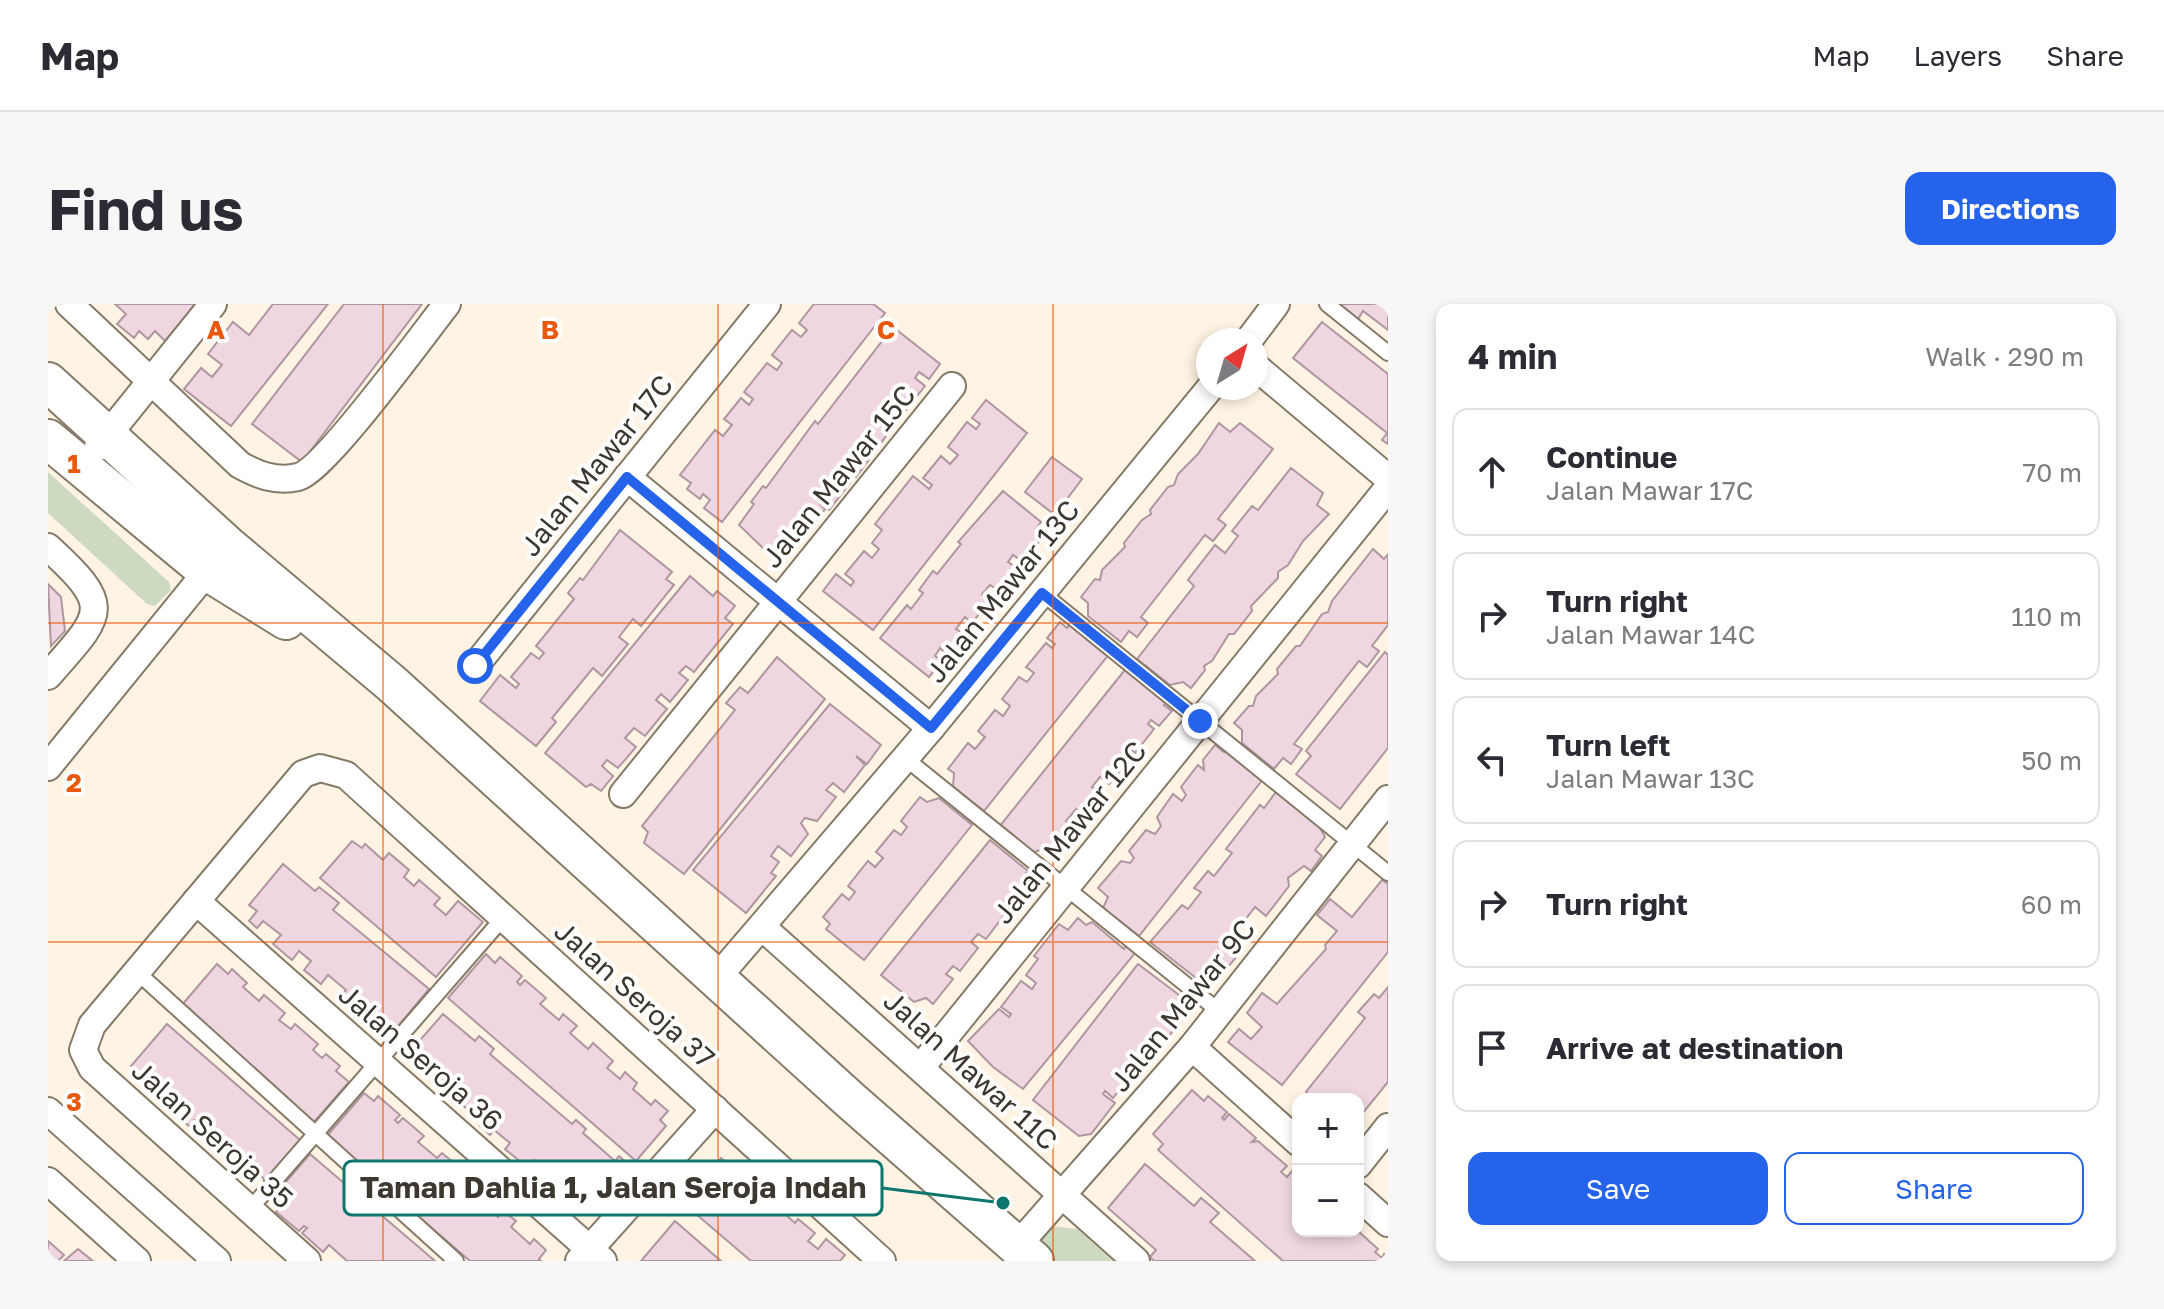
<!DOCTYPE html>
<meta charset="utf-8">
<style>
:root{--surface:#fff;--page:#f7f7f7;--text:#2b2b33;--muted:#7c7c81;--line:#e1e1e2;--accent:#2563eb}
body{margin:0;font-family:"Golos Text",sans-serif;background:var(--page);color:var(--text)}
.controls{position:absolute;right:24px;bottom:24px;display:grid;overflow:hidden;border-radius:16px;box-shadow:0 4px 12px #0003}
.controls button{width:72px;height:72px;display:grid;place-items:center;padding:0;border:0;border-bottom:2px solid var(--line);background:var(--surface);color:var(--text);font:40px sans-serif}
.compass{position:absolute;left:1148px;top:24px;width:72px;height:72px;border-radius:50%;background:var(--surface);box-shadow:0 4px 12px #0003;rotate:37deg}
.stop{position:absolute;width:24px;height:24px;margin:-18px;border:6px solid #2563eb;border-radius:50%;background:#fff}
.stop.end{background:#2563eb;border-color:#fff;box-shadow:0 2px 8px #0008}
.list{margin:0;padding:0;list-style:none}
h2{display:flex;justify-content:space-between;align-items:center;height:104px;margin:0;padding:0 32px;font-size:34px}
h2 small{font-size:26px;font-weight:400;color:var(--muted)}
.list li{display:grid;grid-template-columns:52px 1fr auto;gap:24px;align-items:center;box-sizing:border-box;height:128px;margin:0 16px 16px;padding:0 16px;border:2px solid var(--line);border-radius:16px}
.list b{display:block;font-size:30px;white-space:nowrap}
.list p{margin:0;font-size:26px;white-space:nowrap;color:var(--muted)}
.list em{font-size:26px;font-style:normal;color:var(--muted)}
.actions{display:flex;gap:16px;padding:24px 32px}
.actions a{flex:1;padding:18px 0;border:2px solid var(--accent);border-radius:16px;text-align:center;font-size:28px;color:var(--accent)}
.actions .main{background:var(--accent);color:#fff}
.icon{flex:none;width:44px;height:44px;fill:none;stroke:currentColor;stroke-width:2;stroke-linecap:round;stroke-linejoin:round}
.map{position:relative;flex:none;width:1340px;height:957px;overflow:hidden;border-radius:16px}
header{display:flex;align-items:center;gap:48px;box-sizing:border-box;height:112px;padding:0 40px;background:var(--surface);border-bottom:2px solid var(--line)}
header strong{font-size:38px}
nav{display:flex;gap:44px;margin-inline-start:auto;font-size:28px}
.intro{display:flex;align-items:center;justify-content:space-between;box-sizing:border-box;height:192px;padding:0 48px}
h1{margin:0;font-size:56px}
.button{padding:20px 36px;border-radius:16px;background:var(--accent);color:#fff;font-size:28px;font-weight:700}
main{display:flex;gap:48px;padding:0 48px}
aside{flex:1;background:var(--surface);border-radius:16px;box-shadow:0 4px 12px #0003}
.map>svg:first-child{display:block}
.green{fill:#cddabf}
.building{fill:#efd6e0;stroke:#ae96a0;stroke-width:2}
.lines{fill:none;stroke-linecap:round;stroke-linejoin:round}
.lane-casing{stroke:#857a67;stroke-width:18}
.street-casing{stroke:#857a67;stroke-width:30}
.secondary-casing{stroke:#857a67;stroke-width:42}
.lane{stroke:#fff;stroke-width:14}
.street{stroke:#fff;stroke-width:26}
.secondary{stroke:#fff;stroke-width:38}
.route{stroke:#2563eb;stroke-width:10}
.grid{fill:none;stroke:#e8590c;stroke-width:2;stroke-opacity:0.55}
.labels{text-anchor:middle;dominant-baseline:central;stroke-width:8;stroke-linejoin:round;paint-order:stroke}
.street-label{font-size:28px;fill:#3c372f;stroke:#fff}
.grid-label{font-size:26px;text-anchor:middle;font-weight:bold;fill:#e8590c;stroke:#fff;stroke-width:8;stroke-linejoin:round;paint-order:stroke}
.leader{fill:none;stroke:#0f766e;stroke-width:3}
.callout-dot{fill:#0f766e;stroke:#fff;stroke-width:3}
.callout{fill:#fff;stroke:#0f766e;stroke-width:3}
.callout-label{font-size:30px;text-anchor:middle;font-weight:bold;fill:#3c372f}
</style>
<header>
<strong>Map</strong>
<nav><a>Map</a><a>Layers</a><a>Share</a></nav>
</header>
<div class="intro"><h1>Find us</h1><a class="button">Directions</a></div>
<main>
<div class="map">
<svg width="1340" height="957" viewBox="0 0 1340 957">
<rect width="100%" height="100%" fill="#fff4e3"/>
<g class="green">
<polygon points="0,168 121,278 123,286 107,302 99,300 0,209"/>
<polygon points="1005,922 1029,925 1065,957 1008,957 999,949 994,936"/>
</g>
<g class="building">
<polygon points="67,0 148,0 117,37 107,27 100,35 91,27 86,34 69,20 78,10"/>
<polygon points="225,0 280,0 183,122 136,85 153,64 164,73 174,61 160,50 185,18 201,31"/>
<polygon points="296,0 374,0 254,158 204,120"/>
<polygon points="766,0 825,0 837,9 674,218 656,204 662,196 655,190 652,195 639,185 643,179 632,171 667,126 675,132 684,121 676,115 693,94 701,101 705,95 696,88 719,59 729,66 734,59 724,51 744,26 753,33 759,26 751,19"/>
<polygon points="1291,0 1340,0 1340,26 1315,7 1310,15"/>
<polygon points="1274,18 1340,70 1340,140 1334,136 1339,129 1245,54"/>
<polygon points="845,23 892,60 881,75 871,68 867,74 877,82 858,106 849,99 844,107 852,113 833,139 825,132 820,138 829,145 808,173 799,166 794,171 803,178 781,206 771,199 777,205 757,232 746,224 739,234 746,239 736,253 721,242 717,246 691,221 706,200 703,198 715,182 718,184 767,117 770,120"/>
<polygon points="938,96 979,129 825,326 775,287 788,270 803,282 806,277 797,270 816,247 824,254 831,245 824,239 834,226 827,220 865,172 881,185 884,181 875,174 893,152 902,160 910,151 900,143 919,118 928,125 932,120 924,114"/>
<polygon points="1171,119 1182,128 1192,119 1225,145 1170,215 1178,221 1165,237 1157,231 1093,313 1100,319 1089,333 1081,327 1073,338 1040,312 1040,299 1033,293 1047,275 1052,276 1054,266 1077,243 1076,239 1094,216 1103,210 1102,206 1120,183 1126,181 1130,170 1150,150"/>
<polygon points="1004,153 1034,175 1007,211 977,188"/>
<polygon points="1243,164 1275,189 1269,201 1281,210 1255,237 1240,261 1230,268 1230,274 1203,302 1204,307 1186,330 1181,330 1164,357 1156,362 1157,366 1143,384 1135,378 1122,381 1089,355 1146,282 1140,276 1167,241 1177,249 1190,232 1184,227 1204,202 1210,206"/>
<polygon points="955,187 993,218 988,225 996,232 975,258 965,251 960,258 969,264 951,287 942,281 934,290 942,296 924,319 917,313 908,325 916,330 899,351 892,344 887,352 894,357 881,373 832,334 859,301 863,305 875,289 871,286 885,267 889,270 913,240 910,238"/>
<polygon points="572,226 624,268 618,275 626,281 593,322 585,315 571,333 580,340 554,372 545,364 504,414 508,418 488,442 432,397 452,371 468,384 471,380 463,373 483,349 491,355 496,349 488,342 526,295 520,289 532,274 535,276"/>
<polygon points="1325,245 1336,255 1340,250 1340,321 1324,342 1331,347 1319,363 1311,357 1246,440 1254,445 1243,460 1235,454 1226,465 1194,439 1194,426 1186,419 1201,402 1205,402 1208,392 1230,370 1229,365 1248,342 1252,342 1274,310 1280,308 1284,297"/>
<polygon points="642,272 665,292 669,287 687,302 677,314 685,320 646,368 638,362 631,369 640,376 622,398 613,390 608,396 619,405 597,432 586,424 577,434 588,443 570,464 559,456 554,462 565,472 553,487 543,480 538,483 497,449"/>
<polygon points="0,280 13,293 17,327 3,342"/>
<polygon points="1012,318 1019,324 1024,318 1062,349 936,507 905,483 906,469 900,465 920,439 927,445 937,433 930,427 947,406 955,412 962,402 954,395 971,373 979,378 986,369 978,363 998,339 1004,344 1007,340 999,334"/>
<polygon points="1337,348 1340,351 1340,444 1292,505 1248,470 1263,452 1258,447"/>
<polygon points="729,353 777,395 636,570 596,539 600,528 594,522 687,406 678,399 692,383 700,389"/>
<polygon points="1080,362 1121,395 1116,401 1124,407 1111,422 1103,416 1100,420 1106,425 1087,449 1079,442 1072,452 1079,458 1061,480 1052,473 1044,483 1052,489 1035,510 1028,505 1018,517 1026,522 1006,548 999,543 984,549 951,523"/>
<polygon points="782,400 833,441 819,460 808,452 817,461 796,488 785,479 778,486 788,493 769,517 757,514 753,519 760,530 743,552 730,542 723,552 731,558 723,569 728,572 698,609 645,566"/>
<polygon points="1167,441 1176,448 1179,444 1216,474 1091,632 1055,604 1060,593 1050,584 1073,557 1082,559 1086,554 1081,547 1098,526 1107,530 1113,522 1109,513 1125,490 1134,497 1138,491 1133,483 1150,461 1156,466 1155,456"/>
<polygon points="1228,488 1271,522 1277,533 1267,546 1274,552 1263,567 1256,562 1240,574 1241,582 1218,612 1207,603 1182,636 1194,646 1180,663 1169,654 1148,674 1102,638 1134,601 1140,605 1153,588 1146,584 1160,567 1166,572 1184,549 1178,545 1212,501 1216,504"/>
<polygon points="872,493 879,498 891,494 924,521 816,656 778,625 782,620 775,613 794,590 801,596 807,588 800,582 820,557 827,563 835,554 828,548 846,526 853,531 859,523 853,517"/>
<polygon points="942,536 980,567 975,573 983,579 964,602 957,597 951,605 957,610 938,635 930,630 923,638 930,644 912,667 905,662 898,670 905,675 885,700 878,694 866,698 833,671"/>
<polygon points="304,537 314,544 317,540 335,556 341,549 361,566 356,573 366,582 371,576 392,594 386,601 398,611 410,597 435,618 388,673 272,574"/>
<polygon points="235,560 267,587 271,583 291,599 285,606 381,685 346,727 341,724 335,732 322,721 329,713 313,700 306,707 291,694 298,686 280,671 273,680 256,666 263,657 251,647 244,656 225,640 233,631 215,617 209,624 201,617 209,607 201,601"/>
<polygon points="1334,576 1340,580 1340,648 1234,781 1180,738 1191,725 1203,735 1214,723 1199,709 1214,689 1229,700 1278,645 1277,641 1289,627 1269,611 1282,595 1304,613"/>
<polygon points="1030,614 1038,621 1044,618 1076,645 1079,641 1088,648 975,785 945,763 920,737 951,705 961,713 963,710 953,703 973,677 984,685 988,679 978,671 990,655 986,652 1011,620 1020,626"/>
<polygon points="438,650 447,659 452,653 474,672 469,678 472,681 477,676 498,694 492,700 511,716 515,710 529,722 522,729 540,745 545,739 565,757 559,764 572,775 577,768 589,779 585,785 603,801 607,796 620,807 612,816 618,822 588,857 400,694"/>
<polygon points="169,660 180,670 184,665 199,679 195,683 211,697 216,691 237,709 231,716 243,725 247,720 270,740 265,746 274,754 278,750 292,762 288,767 301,778 266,818 133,702"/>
<polygon points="1090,660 1139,697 1141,707 1120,733 1110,725 1105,732 1114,739 1095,764 1084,755 1078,763 1085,768 1065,794 1057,787 1055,790 1067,799 1043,830 1031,832 985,796"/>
<polygon points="1340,683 1340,778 1310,815 1310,795 1266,795 1258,788 1317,714 1310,708 1326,690 1331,694"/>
<polygon points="395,710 427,737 431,732 446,745 442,750 524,820 528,816 538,825 535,829 567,857 571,852 589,868 556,907 543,896 534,906 525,898 529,893 510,877 505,883 492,872 497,866 486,856 479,863 457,845 462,839 446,826 442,831 432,822 444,807 440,804 431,815 406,794 416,783 410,777 404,784 395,776 399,772 394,767 390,771 371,754 374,751 365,744"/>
<polygon points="119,720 252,836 217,876 205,864 200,870 186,858 190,853 181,845 176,851 153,831 158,825 146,816 141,822 120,804 125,798 109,784 105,789 90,775 94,771 83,762"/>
<polygon points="1144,786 1156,797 1160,792 1179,808 1174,814 1176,816 1181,810 1208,834 1204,838 1210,837 1239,862 1233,868 1239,873 1244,867 1250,873 1250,927 1310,927 1330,945 1327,948 1334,954 1336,950 1340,957 1235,957 1110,846 1115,840 1105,830"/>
<polygon points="316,789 326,797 330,792 352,811 347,816 350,819 355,814 376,832 370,838 389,854 394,849 407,860 401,868 419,883 423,878 444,895 437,902 450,913 455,907 468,917 463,923 482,940 486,935 498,946 491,955 493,957 422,957 278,833"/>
<polygon points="262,850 387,957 299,957 281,941 275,948 254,929 259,924 256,922 251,927 228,908 233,903 223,895"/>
<polygon points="673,854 685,864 689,858 714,880 708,886 715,892 720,887 743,907 739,912 747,919 750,915 767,929 760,937 770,945 778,935 797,951 792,957 703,957 635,899"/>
<polygon points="1097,860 1146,902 1153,894 1171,909 1162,918 1207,957 1106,957 1102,953 1108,946 1060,904"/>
<polygon points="627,917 673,957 593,957"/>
<polygon points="0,937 16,951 10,957 0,957"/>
<polygon points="30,945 45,957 16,957"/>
</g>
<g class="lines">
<g class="lane-casing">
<g id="lane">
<polyline points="1279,0 1340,49"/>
<polyline points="994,289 1340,569"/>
<polyline points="857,454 1172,708"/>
<polyline points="89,668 408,957"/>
<polyline points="202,905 455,614"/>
</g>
</g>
<g class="street-casing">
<g id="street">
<path d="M 21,0 L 192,161 C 210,171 228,178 250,173 C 277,166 376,29 399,0"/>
<polyline points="1201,36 1228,0"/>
<polyline points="1208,63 1340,174"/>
<polyline points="50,143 165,0"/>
<polyline points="579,173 883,424"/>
<path d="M 0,243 C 67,304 55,309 0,372"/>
<polyline points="427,362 719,0"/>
<polyline points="0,463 170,254"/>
<polyline points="575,490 904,82"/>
<polyline points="148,597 555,957"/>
<polyline points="714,623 1088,957"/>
<polyline points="668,675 883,424 1162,84"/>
<polyline points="1144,743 1250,838"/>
<polyline points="873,763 1340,184"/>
<polyline points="0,807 169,957"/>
<polyline points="1310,861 1340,823"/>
<polyline points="0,877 89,957"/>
<polyline points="1310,892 1340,919"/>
<polyline points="969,942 1144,743 1340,495"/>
<polyline points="259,957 44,764 35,746 44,721 255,470 272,464 298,471 834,957"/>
<polyline points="531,957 667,805"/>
</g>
</g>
<g class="secondary-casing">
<g id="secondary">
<polyline points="0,78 180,242 343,379 801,795 986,957"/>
<polyline points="0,135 159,267 238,316"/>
</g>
</g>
<use href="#lane" class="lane"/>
<use href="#street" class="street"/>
<use href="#secondary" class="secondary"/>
</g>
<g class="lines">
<polyline class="route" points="427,362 579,173 883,424 994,289 1152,417"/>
</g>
<path class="grid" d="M 335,0 L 335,957M 670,0 L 670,957M 1005,0 L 1005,957M 0,319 L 1340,319M 0,638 L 1340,638"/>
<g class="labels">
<g class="street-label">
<text transform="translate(548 161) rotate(-51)">Jalan Mawar 17C</text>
<text transform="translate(790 172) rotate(-51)">Jalan Mawar 15C</text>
<text transform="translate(954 287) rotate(-51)">Jalan Mawar 13C</text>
<text transform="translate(1021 528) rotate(-51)">Jalan Mawar 12C</text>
<text transform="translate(587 690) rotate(42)">Jalan Seroja 37</text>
<text transform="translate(1134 701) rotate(-51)">Jalan Mawar 9C</text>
<text transform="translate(373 753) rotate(41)">Jalan Seroja 36</text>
<text transform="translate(923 766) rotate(42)">Jalan Mawar 11C</text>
<text transform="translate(165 830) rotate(42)">Jalan Seroja 35</text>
</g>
</g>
<g class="grid-label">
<text x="168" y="35">A</text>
<text x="502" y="35">B</text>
<text x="838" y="35">C</text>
<text x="26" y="169">1</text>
<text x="26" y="488">2</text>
<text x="26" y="807">3</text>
</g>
<path class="leader" d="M955 899L834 884"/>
<circle class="callout-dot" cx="955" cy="899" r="8"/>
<rect class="callout" x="296" y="857" width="538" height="54" rx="8"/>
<g class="callout-label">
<text x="565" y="894">Taman Dahlia 1, Jalan Seroja Indah</text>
</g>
</svg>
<div class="controls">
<button>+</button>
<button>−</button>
</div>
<svg class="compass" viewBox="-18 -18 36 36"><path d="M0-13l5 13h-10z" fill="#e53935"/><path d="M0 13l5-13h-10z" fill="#7c7c81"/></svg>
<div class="stop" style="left:427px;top:362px"></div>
<div class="stop end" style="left:1152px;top:417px"></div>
</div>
<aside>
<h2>4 min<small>Walk · 290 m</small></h2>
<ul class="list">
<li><svg class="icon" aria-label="ahead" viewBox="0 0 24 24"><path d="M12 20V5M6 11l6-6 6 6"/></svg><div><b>Continue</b><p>Jalan Mawar 17C</p></div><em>70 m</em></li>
<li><svg class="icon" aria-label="right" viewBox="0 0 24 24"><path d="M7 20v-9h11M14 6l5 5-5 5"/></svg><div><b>Turn right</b><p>Jalan Mawar 14C</p></div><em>110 m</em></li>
<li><svg class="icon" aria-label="left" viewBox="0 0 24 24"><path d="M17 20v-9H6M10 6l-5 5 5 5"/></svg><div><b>Turn left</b><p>Jalan Mawar 13C</p></div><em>50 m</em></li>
<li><svg class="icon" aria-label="right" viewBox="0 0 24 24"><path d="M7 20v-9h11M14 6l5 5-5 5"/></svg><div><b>Turn right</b></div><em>60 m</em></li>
<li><svg class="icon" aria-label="arrive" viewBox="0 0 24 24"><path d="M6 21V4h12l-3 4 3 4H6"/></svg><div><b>Arrive at destination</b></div></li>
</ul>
<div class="actions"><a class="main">Save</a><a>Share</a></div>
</aside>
</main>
